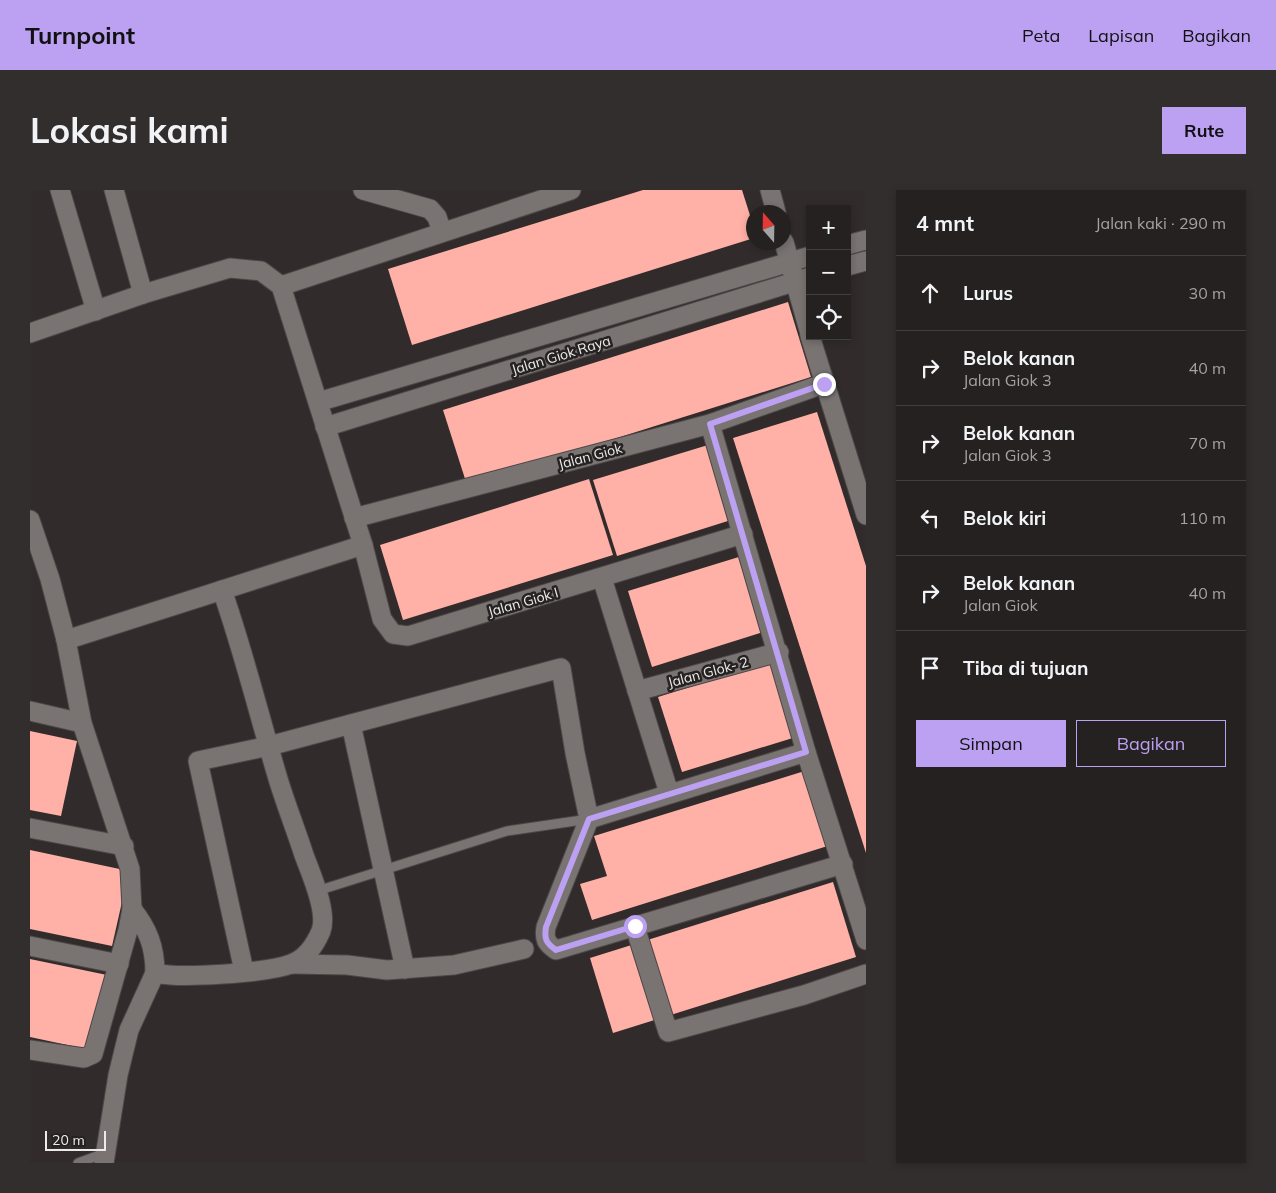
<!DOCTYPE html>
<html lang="id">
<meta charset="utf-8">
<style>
:root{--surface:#252120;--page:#312e2d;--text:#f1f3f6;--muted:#a3a3a5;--line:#423e3e;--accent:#bca0f2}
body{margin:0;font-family:Mulish,sans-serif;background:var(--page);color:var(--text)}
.controls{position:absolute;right:15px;top:15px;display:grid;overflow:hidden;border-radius:0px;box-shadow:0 2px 8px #0003}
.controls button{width:45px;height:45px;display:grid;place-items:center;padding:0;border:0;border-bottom:1px solid var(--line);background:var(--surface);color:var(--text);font:25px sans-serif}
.compass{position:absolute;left:716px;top:15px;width:45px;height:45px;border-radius:50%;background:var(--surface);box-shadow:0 2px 8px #0003;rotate:340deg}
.scale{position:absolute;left:15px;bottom:12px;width:61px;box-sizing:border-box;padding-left:5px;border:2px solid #eeeaea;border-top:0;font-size:14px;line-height:18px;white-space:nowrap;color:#eeeaea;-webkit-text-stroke:4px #272222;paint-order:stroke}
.stop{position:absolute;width:15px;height:15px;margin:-11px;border:4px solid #bca0f2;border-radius:50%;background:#fff}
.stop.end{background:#bca0f2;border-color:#fff;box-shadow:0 1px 5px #0008}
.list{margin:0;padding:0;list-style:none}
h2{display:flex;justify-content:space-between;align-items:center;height:65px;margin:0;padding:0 20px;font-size:21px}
h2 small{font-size:16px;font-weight:400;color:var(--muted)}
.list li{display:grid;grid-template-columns:32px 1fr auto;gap:15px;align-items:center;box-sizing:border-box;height:75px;padding:0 20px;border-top:1px solid var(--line)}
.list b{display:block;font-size:19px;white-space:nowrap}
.list p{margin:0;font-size:16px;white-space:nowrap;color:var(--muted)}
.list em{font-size:16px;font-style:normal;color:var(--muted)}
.actions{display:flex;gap:10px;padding:15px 20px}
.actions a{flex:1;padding:11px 0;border:1px solid var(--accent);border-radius:0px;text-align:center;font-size:18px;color:var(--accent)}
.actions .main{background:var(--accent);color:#111}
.icon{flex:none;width:28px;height:28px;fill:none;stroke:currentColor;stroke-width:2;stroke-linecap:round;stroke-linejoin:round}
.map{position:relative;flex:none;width:836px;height:973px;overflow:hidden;border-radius:0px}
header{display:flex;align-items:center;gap:30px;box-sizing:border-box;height:70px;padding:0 25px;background:var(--accent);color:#111}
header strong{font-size:24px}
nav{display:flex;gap:28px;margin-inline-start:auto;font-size:18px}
.intro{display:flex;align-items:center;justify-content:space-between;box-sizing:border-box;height:120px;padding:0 30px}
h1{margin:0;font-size:35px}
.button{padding:12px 22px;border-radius:0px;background:var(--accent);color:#111;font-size:18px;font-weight:700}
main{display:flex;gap:30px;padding:0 30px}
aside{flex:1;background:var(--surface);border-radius:0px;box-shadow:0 2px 8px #0003}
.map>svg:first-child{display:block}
.building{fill:#ffb1a7}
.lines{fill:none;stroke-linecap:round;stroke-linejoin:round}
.service-casing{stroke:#4c4747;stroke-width:11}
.minor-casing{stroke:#4c4747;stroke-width:21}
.service{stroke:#797372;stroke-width:9}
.minor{stroke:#797372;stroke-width:19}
.route{stroke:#bca0f2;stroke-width:6}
.labels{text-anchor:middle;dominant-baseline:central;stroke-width:5;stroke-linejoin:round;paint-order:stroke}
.street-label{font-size:14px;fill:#eeeaea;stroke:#272222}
</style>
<header>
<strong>Turnpoint</strong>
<nav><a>Peta</a><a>Lapisan</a><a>Bagikan</a></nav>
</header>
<div class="intro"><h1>Lokasi kami</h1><a class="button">Rute</a></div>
<main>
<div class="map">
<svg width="836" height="973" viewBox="0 0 836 973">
<rect width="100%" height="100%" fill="#312c2b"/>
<g class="building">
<polygon points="613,0 712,0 724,38 724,48 382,155 358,79"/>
<polygon points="758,112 781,187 437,295 413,220"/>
<polygon points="787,222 836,376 836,663 703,248"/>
<polygon points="678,255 701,330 587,366 563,290"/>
<polygon points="559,289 583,365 373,430 350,355"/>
<polygon points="712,366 736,441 622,477 598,401"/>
<polygon points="743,471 766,547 652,582 628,507"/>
<polygon points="0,541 47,551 31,626 0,620"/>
<polygon points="781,579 804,654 562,730 550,694 577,686 564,646"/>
<polygon points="0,660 99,681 82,756 0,739"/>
<polygon points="803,692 826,767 583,843 560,768"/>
<polygon points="0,769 77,785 61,860 0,847"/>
</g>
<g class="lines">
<g class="service-casing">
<g id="service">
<polyline points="287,701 477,641 559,629"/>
<polyline points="48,973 75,963"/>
</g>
</g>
<g class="minor-casing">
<g id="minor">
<polyline points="30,0 66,121"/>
<polyline points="84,0 113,104"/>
<polyline points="333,0 400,19 407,27 412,42"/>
<polyline points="740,0 746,22"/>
<polyline points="754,52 780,144"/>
<polyline points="817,55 836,50"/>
<polyline points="817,76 836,71"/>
<polyline points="251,96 541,0"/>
<polyline points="0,143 113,104 200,78 231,81 251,96 333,355 352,429 363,444 378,446 713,344"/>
<polyline points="780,146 836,325"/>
<polyline points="288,212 780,66"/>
<polyline points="680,234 776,562 836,750"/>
<polyline points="295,237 780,87"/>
<polyline points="324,328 680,234 793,194"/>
<polyline points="0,330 20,389 36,450 52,533 100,679 102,719 98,740 63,864 54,868 0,860"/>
<polyline points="572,388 639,603"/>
<polyline points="36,450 333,355"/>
<polyline points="607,501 749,462"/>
<polyline points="0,521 52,533"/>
<polyline points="321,534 375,779"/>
<path d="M 776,562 L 559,629 L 516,737 C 514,749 516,753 526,760 L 813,674"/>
<polyline points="0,638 94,656"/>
<path d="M 102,719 C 118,739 125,757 125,783"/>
<polyline points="605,737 638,842 774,805 836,784"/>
<polyline points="0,756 89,774"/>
<polyline points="262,774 317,775 357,780 424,775 494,759"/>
<polyline points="214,781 168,571 239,556 531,478 545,563 559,629"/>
<path d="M 74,973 L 88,885 L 99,840 L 125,783 C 150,789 236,783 261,774 C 275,769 285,755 291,741 C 298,722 281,684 274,665 C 265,637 254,610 246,582 C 228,521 213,460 192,400"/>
</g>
</g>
<use href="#service" class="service"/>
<use href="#minor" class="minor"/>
</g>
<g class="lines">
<path class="route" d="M 605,736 L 526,760 C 516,753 514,749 516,737 L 559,629 L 776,562 L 680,234 L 794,194"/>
</g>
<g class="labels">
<g class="street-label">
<text transform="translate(531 165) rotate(-17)">Jalan Giok Raya</text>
<text transform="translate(560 266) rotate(-15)">Jalan Giok</text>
<text transform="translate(493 412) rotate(-16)">Jalan Giok I</text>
<text transform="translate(678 482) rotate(-15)">Jalan Glok- 2</text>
</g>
</g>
</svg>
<div class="controls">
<button>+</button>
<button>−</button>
<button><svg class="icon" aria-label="locate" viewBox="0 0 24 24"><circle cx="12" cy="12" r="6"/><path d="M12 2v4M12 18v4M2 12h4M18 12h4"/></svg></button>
</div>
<svg class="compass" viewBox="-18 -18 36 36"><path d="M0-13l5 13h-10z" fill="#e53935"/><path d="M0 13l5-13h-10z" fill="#a3a3a5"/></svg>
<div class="scale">20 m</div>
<div class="stop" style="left:605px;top:736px"></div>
<div class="stop end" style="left:794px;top:194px"></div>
</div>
<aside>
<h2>4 mnt<small>Jalan kaki · 290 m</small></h2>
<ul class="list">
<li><svg class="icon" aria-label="ahead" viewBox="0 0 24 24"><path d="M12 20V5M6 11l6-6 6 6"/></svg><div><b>Lurus</b></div><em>30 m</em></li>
<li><svg class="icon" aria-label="right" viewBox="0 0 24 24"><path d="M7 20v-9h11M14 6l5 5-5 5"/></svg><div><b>Belok kanan</b><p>Jalan Giok 3</p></div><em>40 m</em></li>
<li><svg class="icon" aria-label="right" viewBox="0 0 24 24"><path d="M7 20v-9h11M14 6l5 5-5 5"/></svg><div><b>Belok kanan</b><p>Jalan Giok 3</p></div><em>70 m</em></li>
<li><svg class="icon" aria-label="left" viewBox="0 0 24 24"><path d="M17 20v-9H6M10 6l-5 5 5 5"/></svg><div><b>Belok kiri</b></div><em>110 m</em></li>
<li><svg class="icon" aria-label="right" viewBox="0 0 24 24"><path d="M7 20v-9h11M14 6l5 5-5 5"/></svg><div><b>Belok kanan</b><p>Jalan Giok</p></div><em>40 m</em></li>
<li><svg class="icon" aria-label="arrive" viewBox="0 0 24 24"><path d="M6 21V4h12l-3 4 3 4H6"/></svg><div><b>Tiba di tujuan</b></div></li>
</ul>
<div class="actions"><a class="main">Simpan</a><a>Bagikan</a></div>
</aside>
</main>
